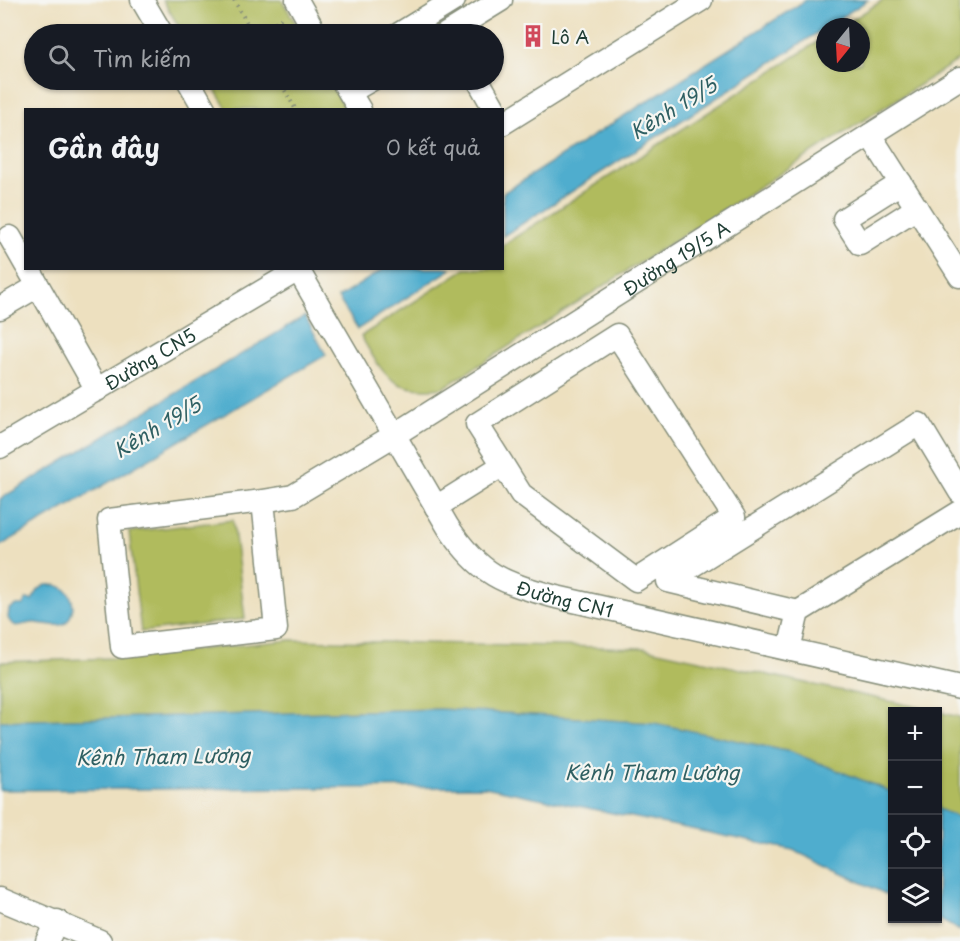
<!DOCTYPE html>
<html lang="vi">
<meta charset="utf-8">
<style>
:root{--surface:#171b24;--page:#242831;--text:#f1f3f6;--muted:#9ea1a6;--line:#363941}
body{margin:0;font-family:"Playpen Sans",sans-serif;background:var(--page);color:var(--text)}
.controls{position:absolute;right:18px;bottom:18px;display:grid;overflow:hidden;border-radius:0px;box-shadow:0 2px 4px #0004}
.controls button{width:54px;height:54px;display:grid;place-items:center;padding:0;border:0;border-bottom:2px solid var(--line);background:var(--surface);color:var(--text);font:30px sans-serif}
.compass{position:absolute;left:816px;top:18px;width:54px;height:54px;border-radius:50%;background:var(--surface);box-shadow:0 2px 4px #0004;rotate:198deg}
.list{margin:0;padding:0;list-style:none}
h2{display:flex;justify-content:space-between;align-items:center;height:78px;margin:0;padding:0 24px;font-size:26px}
h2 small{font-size:20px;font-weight:400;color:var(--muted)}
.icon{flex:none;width:33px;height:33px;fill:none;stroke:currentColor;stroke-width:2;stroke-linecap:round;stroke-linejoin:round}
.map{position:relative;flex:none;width:960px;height:941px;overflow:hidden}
.search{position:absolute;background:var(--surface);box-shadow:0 2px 4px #0004;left:24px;top:24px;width:480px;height:66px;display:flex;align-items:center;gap:15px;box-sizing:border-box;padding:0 21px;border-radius:33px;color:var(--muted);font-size:22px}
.panel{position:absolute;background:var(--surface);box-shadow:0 2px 4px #0004;left:24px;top:108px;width:480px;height:162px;border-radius:0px}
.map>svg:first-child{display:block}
.green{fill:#b0bb5d;stroke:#687c48;stroke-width:1.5}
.water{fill:#50adce;stroke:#387581;stroke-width:1.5}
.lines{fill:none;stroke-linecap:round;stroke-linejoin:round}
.minor-casing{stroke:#868e7a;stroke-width:25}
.path{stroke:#868e7a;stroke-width:4;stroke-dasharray:1.5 4.5;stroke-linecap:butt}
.minor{stroke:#fff;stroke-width:22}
.labels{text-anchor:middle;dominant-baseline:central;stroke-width:4.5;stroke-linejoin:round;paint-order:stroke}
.poi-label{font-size:18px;fill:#1f3d34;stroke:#f6f6f2;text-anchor:start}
.street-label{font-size:18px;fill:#1f3d34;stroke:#f6f6f2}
.water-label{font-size:20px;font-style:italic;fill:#2e5f62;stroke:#f6f6f2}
</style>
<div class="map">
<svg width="960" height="941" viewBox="0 0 960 941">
<rect width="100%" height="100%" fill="#f6f6f2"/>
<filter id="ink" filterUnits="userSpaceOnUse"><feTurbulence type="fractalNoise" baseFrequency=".0167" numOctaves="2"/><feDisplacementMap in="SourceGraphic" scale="12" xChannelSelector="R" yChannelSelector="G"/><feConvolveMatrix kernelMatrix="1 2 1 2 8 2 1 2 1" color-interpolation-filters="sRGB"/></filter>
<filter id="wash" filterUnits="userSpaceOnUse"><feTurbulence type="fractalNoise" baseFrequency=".008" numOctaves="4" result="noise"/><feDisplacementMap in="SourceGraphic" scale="24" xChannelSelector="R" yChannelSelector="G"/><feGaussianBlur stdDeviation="1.35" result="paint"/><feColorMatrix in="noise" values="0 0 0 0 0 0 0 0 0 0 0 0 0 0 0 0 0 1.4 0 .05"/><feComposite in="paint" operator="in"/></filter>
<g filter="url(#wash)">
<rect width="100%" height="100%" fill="#ede0bf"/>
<g class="green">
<polygon points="163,0 282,0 302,34 183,34"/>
<path d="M 883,0 L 960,0 L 960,59 L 443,388 C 392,394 384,376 361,336 L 465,269 L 502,268 L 503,245 L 825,37 L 825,63 L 861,63 L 861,27 L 841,27 Z"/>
<polygon points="209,80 328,80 346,109 227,109"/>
<polygon points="233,520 245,619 141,632 129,532"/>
<polygon points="291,640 644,648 935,711 892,712 892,792 791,752 653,723 440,709 0,721 0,662 114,658"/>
<polygon points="938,712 960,717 960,818 938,809"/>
</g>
<g class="water">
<polygon points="806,0 868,0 503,236 503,193"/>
<polygon points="385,268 451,268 451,269 358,329 338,298"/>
<polygon points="305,316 326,355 0,546 0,499"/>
<path d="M 46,585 C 62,583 72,591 73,607 C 69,632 54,625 37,623 C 24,621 15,633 8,618 L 9,609 L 16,605 L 23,605 L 26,599 L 32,600 L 39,589 Z"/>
<polygon points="440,709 654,723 791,752 892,792 892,897 793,850 485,787 0,790 0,721"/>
<polygon points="938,809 960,818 960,931 937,918"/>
</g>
</g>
<g filter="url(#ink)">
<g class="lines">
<g class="minor-casing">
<g id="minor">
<polyline points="142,0 162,34"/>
<polyline points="297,0 316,34"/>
<polyline points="399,34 454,0"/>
<polyline points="446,34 501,0"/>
<polyline points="188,80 205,110"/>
<polyline points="342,80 360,110"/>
<polyline points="478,80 495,110"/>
<polyline points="350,92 371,80"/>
<polyline points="502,124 701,0"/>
<polyline points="870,135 960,276"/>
<polyline points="901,183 844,219 860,244 917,208"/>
<polyline points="10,237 26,265"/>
<polyline points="28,268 97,390"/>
<path id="s1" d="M 297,268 L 448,527 C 481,576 501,582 556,597 L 960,688"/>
<polyline points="0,308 38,286"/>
<path id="s2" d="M 0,447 L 298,270"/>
<path id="s3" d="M 263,501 L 109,520 L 122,647 L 276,629 L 263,501 L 293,496 L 393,436 L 960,78"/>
<polyline points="436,507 503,465 477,424 617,335 734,517 636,580 521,494 503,465"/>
<polyline points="798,612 668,581 919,424 960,492"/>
<polyline points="789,649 798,612 960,512"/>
<polyline points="0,899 100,941"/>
<polyline points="47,941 57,921"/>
</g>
</g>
<g class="path">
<polyline points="234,0 253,34"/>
<polyline points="254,34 284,17"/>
<polyline points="279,80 296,110"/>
</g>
<use href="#minor" class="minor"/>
</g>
</g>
<defs>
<g id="building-bare" transform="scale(1.8)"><path d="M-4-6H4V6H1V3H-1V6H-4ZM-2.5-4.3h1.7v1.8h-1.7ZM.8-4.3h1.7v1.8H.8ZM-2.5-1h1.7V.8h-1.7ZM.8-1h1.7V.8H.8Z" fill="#d1495b" stroke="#f6f6f2" stroke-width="2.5" paint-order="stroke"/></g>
</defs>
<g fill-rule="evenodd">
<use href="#building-bare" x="533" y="36"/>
</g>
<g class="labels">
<g class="poi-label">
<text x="551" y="36">Lô A</text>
</g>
<g class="street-label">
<text stroke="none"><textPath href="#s3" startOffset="1048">Đường 19/5 A</textPath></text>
<text stroke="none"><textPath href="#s2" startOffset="174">Đường CN5</textPath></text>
<text stroke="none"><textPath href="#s1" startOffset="442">Đường CN1</textPath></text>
</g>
<g class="water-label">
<text transform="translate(673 108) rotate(-32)">Kênh 19/5</text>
<text transform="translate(157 427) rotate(-31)">Kênh 19/5</text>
<text transform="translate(163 756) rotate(-1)">Kênh Tham Lương</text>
<text x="652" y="772">Kênh Tham Lương</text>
</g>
</g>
</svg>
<div class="controls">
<button>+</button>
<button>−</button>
<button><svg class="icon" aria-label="locate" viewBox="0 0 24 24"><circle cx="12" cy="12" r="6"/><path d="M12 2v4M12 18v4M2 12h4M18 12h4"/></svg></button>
<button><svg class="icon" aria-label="layers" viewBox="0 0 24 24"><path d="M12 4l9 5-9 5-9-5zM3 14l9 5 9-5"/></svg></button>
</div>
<svg class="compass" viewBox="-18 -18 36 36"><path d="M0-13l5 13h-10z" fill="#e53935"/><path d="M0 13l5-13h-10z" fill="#9ea1a6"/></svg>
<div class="search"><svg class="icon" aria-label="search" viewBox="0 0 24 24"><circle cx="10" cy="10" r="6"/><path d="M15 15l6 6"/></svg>Tìm kiếm</div>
<section class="panel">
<h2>Gần đây<small>0 kết quả</small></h2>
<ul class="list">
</ul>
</section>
</div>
